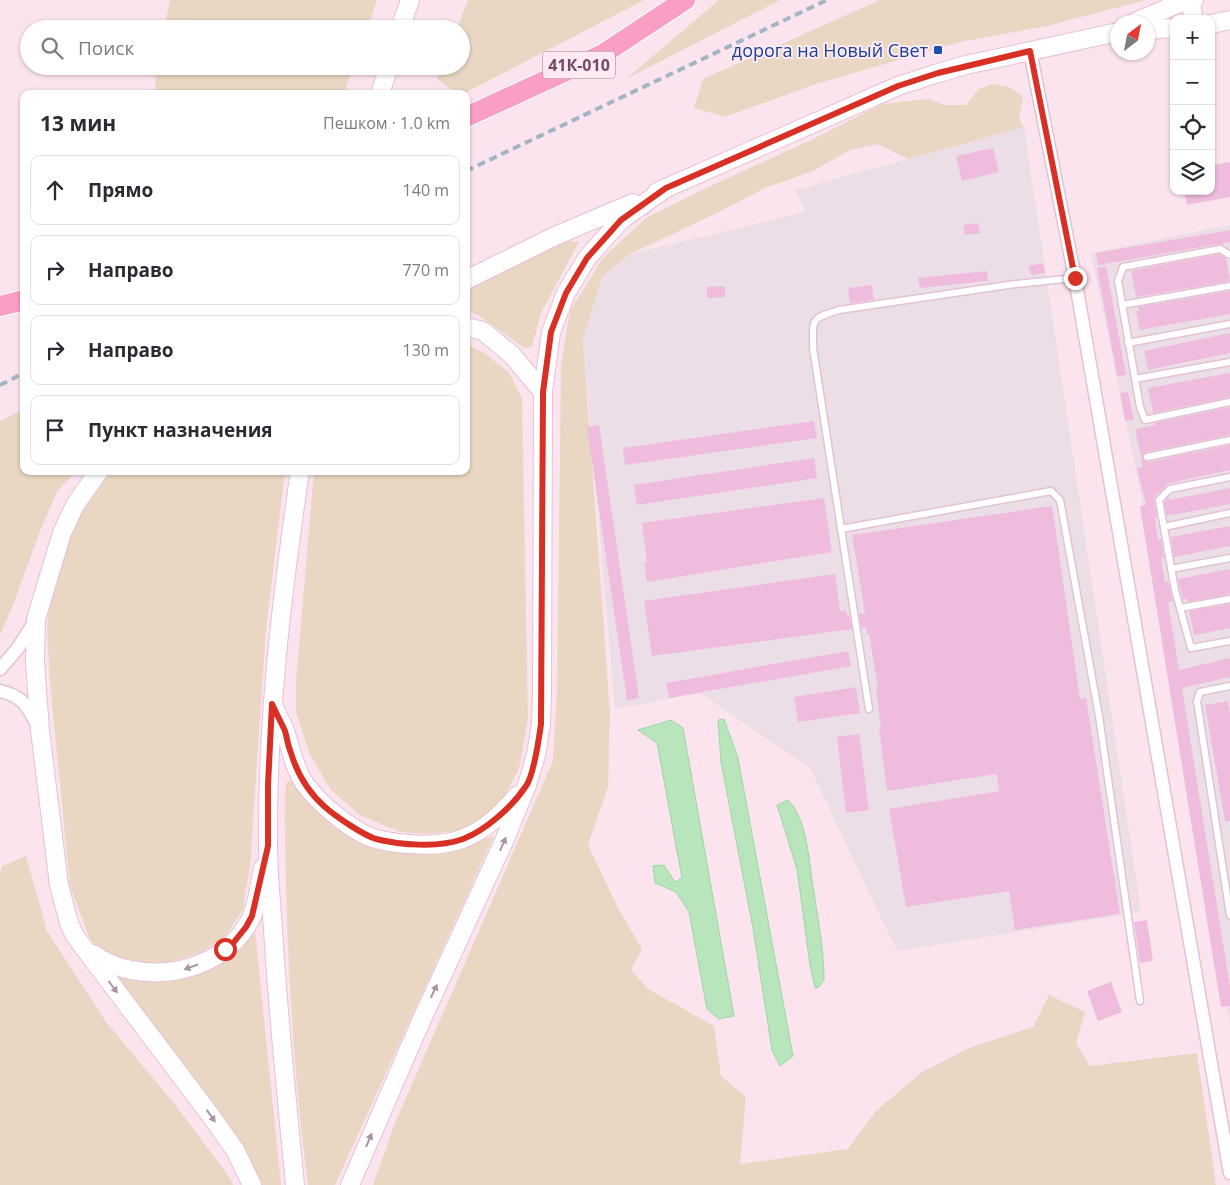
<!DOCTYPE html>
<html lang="ru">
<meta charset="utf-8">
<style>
:root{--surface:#fff;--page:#f7f7f7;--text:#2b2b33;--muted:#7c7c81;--line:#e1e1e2}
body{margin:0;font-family:"Open Sans",sans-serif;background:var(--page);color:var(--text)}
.controls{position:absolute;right:15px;top:15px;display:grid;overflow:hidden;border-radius:10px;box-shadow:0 1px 4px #0004}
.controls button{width:45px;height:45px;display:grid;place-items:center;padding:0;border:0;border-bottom:1px solid var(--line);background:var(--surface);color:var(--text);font:25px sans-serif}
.compass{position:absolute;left:1110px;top:15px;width:45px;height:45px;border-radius:50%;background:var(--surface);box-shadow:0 1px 4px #0004;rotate:32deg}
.stop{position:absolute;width:15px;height:15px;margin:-11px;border:4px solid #d93025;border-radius:50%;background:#fff}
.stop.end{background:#d93025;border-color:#fff;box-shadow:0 1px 5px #0008}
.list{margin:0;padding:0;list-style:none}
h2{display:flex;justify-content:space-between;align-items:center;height:65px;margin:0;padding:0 20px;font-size:21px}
h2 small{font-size:16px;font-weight:400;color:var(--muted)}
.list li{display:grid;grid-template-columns:32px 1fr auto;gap:15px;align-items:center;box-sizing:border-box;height:70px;margin:0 10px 10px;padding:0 10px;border:1px solid var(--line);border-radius:10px}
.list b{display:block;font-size:19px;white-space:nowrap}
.list em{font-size:16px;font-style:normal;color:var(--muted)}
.icon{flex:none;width:28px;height:28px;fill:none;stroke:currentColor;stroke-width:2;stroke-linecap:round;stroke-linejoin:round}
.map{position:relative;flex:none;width:1230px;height:1185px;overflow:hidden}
.search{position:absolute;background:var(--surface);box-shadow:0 1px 4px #0004;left:20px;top:20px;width:450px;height:55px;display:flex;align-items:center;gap:12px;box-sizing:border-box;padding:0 18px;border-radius:28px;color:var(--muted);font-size:19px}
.panel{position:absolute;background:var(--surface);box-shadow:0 1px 4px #0004;left:20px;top:90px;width:450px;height:385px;border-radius:10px}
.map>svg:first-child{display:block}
.industrial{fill:#ebdee6}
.green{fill:#e9d7c3}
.water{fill:#b9e5bd;stroke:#9fd6a5}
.building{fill:#f0bcde}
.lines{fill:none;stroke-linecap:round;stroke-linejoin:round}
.lane-casing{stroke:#e2c2d4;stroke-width:9}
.street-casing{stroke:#e2c2d4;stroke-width:15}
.secondary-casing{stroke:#e7c0d7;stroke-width:20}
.primary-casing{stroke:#fff;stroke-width:22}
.lane{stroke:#fff;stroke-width:6}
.street{stroke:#fff;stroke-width:12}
.secondary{stroke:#fff;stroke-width:18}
.primary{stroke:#f99ec5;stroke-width:20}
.rail{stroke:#a3b4c5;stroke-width:4;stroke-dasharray:8 5;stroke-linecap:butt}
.oneway{fill:#ab92a4}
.route{stroke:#d93025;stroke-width:6}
.transit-dot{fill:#1a4fb4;stroke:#ffeaf3;stroke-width:2}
.labels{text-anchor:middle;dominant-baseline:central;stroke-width:4;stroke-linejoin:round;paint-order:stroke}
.shield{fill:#ffeaf3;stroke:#9d7a91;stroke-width:1}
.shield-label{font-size:16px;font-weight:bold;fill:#734a67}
.transit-label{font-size:18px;fill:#164399;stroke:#ffeaf3;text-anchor:end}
</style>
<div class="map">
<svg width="1230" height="1185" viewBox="0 0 1230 1185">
<rect width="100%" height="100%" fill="#fce4ee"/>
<g class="industrial">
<polygon points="1024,127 1141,912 897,951 810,768 700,693 615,709 583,340 602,277 630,254 806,212 795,190"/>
<polygon points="1230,225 1230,1026 1144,509 1091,253"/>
</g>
<g class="green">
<polygon points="170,0 377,0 367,29 164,29"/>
<polygon points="468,0 644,0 463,94 458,94 437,79 442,66 461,66 461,29 457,29"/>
<polygon points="719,0 780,0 626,79"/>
<polygon points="880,0 1146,0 1047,26 960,42 816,84 725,117 694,108 703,79"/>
<polygon points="156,66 353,66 344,94 155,94"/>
<polygon points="992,84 1009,87 1023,97 1019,119 1024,127 908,159 878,144 850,150 813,171 765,188 717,213 630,254 602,277 583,340 610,713 608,787 588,845 619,910 642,949 631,970 648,989 714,1026 721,1076 746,1097 740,1164 848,1149 876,1111 922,1072 969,1048 1033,1027 1049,995 1085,1012 1076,1043 1090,1066 1197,1053 1216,1185 373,1185 395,1123 553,761 557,688 561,365 570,311 603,258 646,218 706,188 811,140 882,104 928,99 944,105 966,105 979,89"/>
<polygon points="569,241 579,242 541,313 532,347 524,348 480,316 466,310 466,287"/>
<polygon points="466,344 486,354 509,373 522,398 528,719 519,769 504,797 481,819 458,831 427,834 401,832 361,816 331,790 310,755 296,712 296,682 314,471 466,471"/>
<polygon points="24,409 24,471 76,471 57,492 40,531 13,605 0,635 0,421"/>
<polygon points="113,471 285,471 266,630 250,866 243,909 226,936 202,952 167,963 137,963 119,959 102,951 90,939 70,886 50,683 47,629 49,603 65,540 98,482"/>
<path d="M 289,780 L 332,826 L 367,845 L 405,853 L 440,852 L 494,836 L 335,1185 L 308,1185 C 291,1055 285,924 285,793 L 286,784 Z"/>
<polygon points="26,856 47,931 106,1022 173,1102 230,1178 233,1185 0,1185 0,874 2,866"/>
<path d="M 255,930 L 281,1185 L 261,1185 L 231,1132 L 117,977 C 127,979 138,981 148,982 C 192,985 228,963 255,930 Z"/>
</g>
<g class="water">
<polygon points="724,719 738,758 793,1056 780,1066 772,1050 753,928 721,762 718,720"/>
<polygon points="671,720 683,728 734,1016 719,1019 707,1009 689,912 676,892 655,883 653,866 664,865 675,882 682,878 657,743 638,730"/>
<path d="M 788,800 C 808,820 809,865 814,892 C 818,921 824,950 824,980 L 819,987 L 815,988 L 810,965 L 797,869 L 777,805 Z"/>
</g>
<g class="building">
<polygon points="993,148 999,172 962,181 956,156"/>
<polygon points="1230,162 1230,197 1187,205 1184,191 1211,191 1211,165"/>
<polygon points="978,223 980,233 965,235 963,225"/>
<polygon points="1230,230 1230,242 1223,243 1223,245 1219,244 1098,265 1096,253"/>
<polygon points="1219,254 1226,258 1230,281 1136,297 1131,271"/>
<polygon points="1043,263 1045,273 1031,275 1029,266"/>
<polygon points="1106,266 1126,375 1117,376 1097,268"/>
<polygon points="987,271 988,281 920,288 918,278"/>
<polygon points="872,285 874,300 850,303 848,288"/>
<polygon points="725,286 725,297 707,298 707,287"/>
<polygon points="1230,291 1230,314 1140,330 1136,311 1139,311 1138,307"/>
<polygon points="1230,333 1230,353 1148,370 1144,351"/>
<polygon points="1230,373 1230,397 1153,413 1148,388"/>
<polygon points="1128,392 1134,420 1125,421 1120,393"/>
<polygon points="1230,407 1230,435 1146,452 1142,458 1144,461 1148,462 1230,445 1230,470 1166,484 1166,486 1155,496 1154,500 1157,518 1155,519 1158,539 1161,539 1164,558 1161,559 1165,582 1168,581 1173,601 1168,602 1179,670 1230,658 1230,677 1182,688 1230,987 1230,1006 1221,1007 1140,506 1146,505 1137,468 1143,467 1135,429 1155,425 1155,423"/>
<polygon points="814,421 817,438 625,465 623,448"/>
<polygon points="599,425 639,698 627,700 587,427"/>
<polygon points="814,458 817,478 637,505 634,485"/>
<polygon points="1230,488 1230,504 1167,516 1164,502 1169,497 1169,500"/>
<polygon points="824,498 832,552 647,582 644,562 647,562 642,523"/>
<polygon points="1052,506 1080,699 1086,698 1120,914 1015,930 1009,891 906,907 889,809 999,791 997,774 887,791 879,728 881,728 876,690 878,689 869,634 867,634 866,627 861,628 859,614 865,613 852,535"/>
<polygon points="1230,526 1230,546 1174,557 1171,537"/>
<polygon points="1230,569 1230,594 1187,602 1187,599 1183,599 1178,579"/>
<polygon points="835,574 840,611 846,610 847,616 849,615 852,629 652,656 644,601"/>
<polygon points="1230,604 1230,628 1194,635 1189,611"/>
<polygon points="848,651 851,666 669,698 666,683"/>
<polygon points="856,687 860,713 798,722 794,697"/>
<polygon points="1228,701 1230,714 1230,821 1225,821 1205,705"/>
<polygon points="859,734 869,810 846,813 837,737"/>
<polygon points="1147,920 1153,961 1140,963 1134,922"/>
<polygon points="1111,982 1122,1012 1098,1021 1087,991"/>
</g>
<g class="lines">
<g class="lane-casing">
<g id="lane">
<polyline points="1230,255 1220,249 1123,267 1118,281 1140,407 1145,420 1230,402"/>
<polyline points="1122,305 1230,286"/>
<polyline points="1128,343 1230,324"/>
<polyline points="1135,379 1230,362"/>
<polyline points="1147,457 1230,440"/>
<polyline points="1230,477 1170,489 1159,500 1175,590 1191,648 1230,641"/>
<polyline points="1164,527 1230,513"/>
<polyline points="841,529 1051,491 1060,500 1099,716 1140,1001"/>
<polyline points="1171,569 1230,558"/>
<polyline points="1180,608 1230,599"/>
<polyline points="1230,686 1200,692 1197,701 1230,915"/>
<path d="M 869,709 L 813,348 C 813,318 810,319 839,310 L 1015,284 L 1075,278"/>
</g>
</g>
<g class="street-casing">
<g id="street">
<polyline points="1030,51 1075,278 1230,1173"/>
<polyline points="0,669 18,648 35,621"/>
<path d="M 0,691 C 24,696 27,707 38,726"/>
</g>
</g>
<g class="secondary-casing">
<g id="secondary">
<polyline points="1194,19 1191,7 1194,0"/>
<polyline points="1135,22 1187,0"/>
<polyline points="1211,24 1230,20"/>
<polyline points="400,29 410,0"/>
<polyline points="1148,30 1174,28"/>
<polyline points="380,94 389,66"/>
<polyline points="657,192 898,86 938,73 966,65 1118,32"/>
<polyline points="466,280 555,236 633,203"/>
<polyline points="466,327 483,331 512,355 543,392"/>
<polyline points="99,471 75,505 62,533 36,619 35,662 40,730 59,885 69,923 75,936 208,1112 235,1150 252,1185"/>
<path d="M 274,707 C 277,715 282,723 285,731 C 291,748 294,769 305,784 C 318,803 354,833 376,839 C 400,845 439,848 462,839 C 486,830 502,813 518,795"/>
<path d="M 93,954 C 138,986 215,976 246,927 C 257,911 259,887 263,868"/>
<path d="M 295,1185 C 287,1100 278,1015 273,929 C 271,901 268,872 268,843 C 267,718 282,594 300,471"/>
<polyline points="350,1185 422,1019 505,839 527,785 536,755 541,724 542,695 543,392 551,332 566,293 587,258 621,220 666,188"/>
</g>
</g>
<g class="primary-casing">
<g id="primary">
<polyline points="466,117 603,54 685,0"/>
<polyline points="0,306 24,300"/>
</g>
</g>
<use href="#lane" class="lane"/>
<use href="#street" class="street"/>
<use href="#secondary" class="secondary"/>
<use href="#primary" class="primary"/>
<g class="rail">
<polyline points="466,171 827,0"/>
<polyline points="0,385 24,373"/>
</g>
</g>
<defs><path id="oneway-solid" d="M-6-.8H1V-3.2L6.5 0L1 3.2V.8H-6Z" transform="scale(1.25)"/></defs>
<g class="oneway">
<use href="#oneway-solid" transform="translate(503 844) rotate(-66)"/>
<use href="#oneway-solid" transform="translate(191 967) rotate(161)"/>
<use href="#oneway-solid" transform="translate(113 987) rotate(53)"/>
<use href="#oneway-solid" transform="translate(434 991) rotate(-65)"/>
<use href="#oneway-solid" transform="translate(211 1116) rotate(55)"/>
<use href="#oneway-solid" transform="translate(369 1140) rotate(-67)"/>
</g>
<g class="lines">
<path class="route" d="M 225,949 L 234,942 L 246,927 L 252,916 L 268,846 L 268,785 L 272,704 C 276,713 281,722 285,731 C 287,738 288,746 291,753 C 297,773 309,793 325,807 C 335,816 363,835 376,839 C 400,845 439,848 463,839 C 486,830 512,807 526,786 C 534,775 539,738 541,724 L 543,392 L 551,332 L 566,293 L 587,258 L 621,220 L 666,188 L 898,86 L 938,73 L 1030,51 L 1075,278"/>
</g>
<rect class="transit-dot" x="933" y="45" width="10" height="10" rx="2.5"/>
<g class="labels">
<rect class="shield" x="543" y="51.5" width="72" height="27" rx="4"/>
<g class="shield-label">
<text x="579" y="65">41К-010</text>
</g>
<g class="transit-label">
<text x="928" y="50">дорога на Новый Свет</text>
</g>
</g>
</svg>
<div class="controls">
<button>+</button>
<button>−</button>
<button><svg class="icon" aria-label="locate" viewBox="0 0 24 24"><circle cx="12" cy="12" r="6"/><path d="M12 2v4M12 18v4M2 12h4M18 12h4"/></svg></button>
<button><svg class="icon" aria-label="layers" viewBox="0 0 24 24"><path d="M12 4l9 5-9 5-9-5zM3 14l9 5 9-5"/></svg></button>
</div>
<svg class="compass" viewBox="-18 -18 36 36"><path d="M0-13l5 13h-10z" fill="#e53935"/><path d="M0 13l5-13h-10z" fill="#7c7c81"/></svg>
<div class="stop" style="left:225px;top:949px"></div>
<div class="stop end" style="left:1075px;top:278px"></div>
<div class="search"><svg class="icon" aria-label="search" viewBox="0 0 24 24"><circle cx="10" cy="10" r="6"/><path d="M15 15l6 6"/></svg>Поиск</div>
<section class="panel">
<h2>13 мин<small>Пешком · 1.0 km</small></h2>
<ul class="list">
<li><svg class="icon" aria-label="ahead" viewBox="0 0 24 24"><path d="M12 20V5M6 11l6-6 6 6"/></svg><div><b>Прямо</b></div><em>140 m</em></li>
<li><svg class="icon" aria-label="right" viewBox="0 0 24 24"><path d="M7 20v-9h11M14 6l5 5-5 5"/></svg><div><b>Направо</b></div><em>770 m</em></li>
<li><svg class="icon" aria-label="right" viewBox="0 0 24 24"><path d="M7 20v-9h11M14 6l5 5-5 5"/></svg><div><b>Направо</b></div><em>130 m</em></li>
<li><svg class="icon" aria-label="arrive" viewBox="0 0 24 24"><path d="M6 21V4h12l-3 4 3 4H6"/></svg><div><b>Пункт назначения</b></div></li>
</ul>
</section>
</div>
